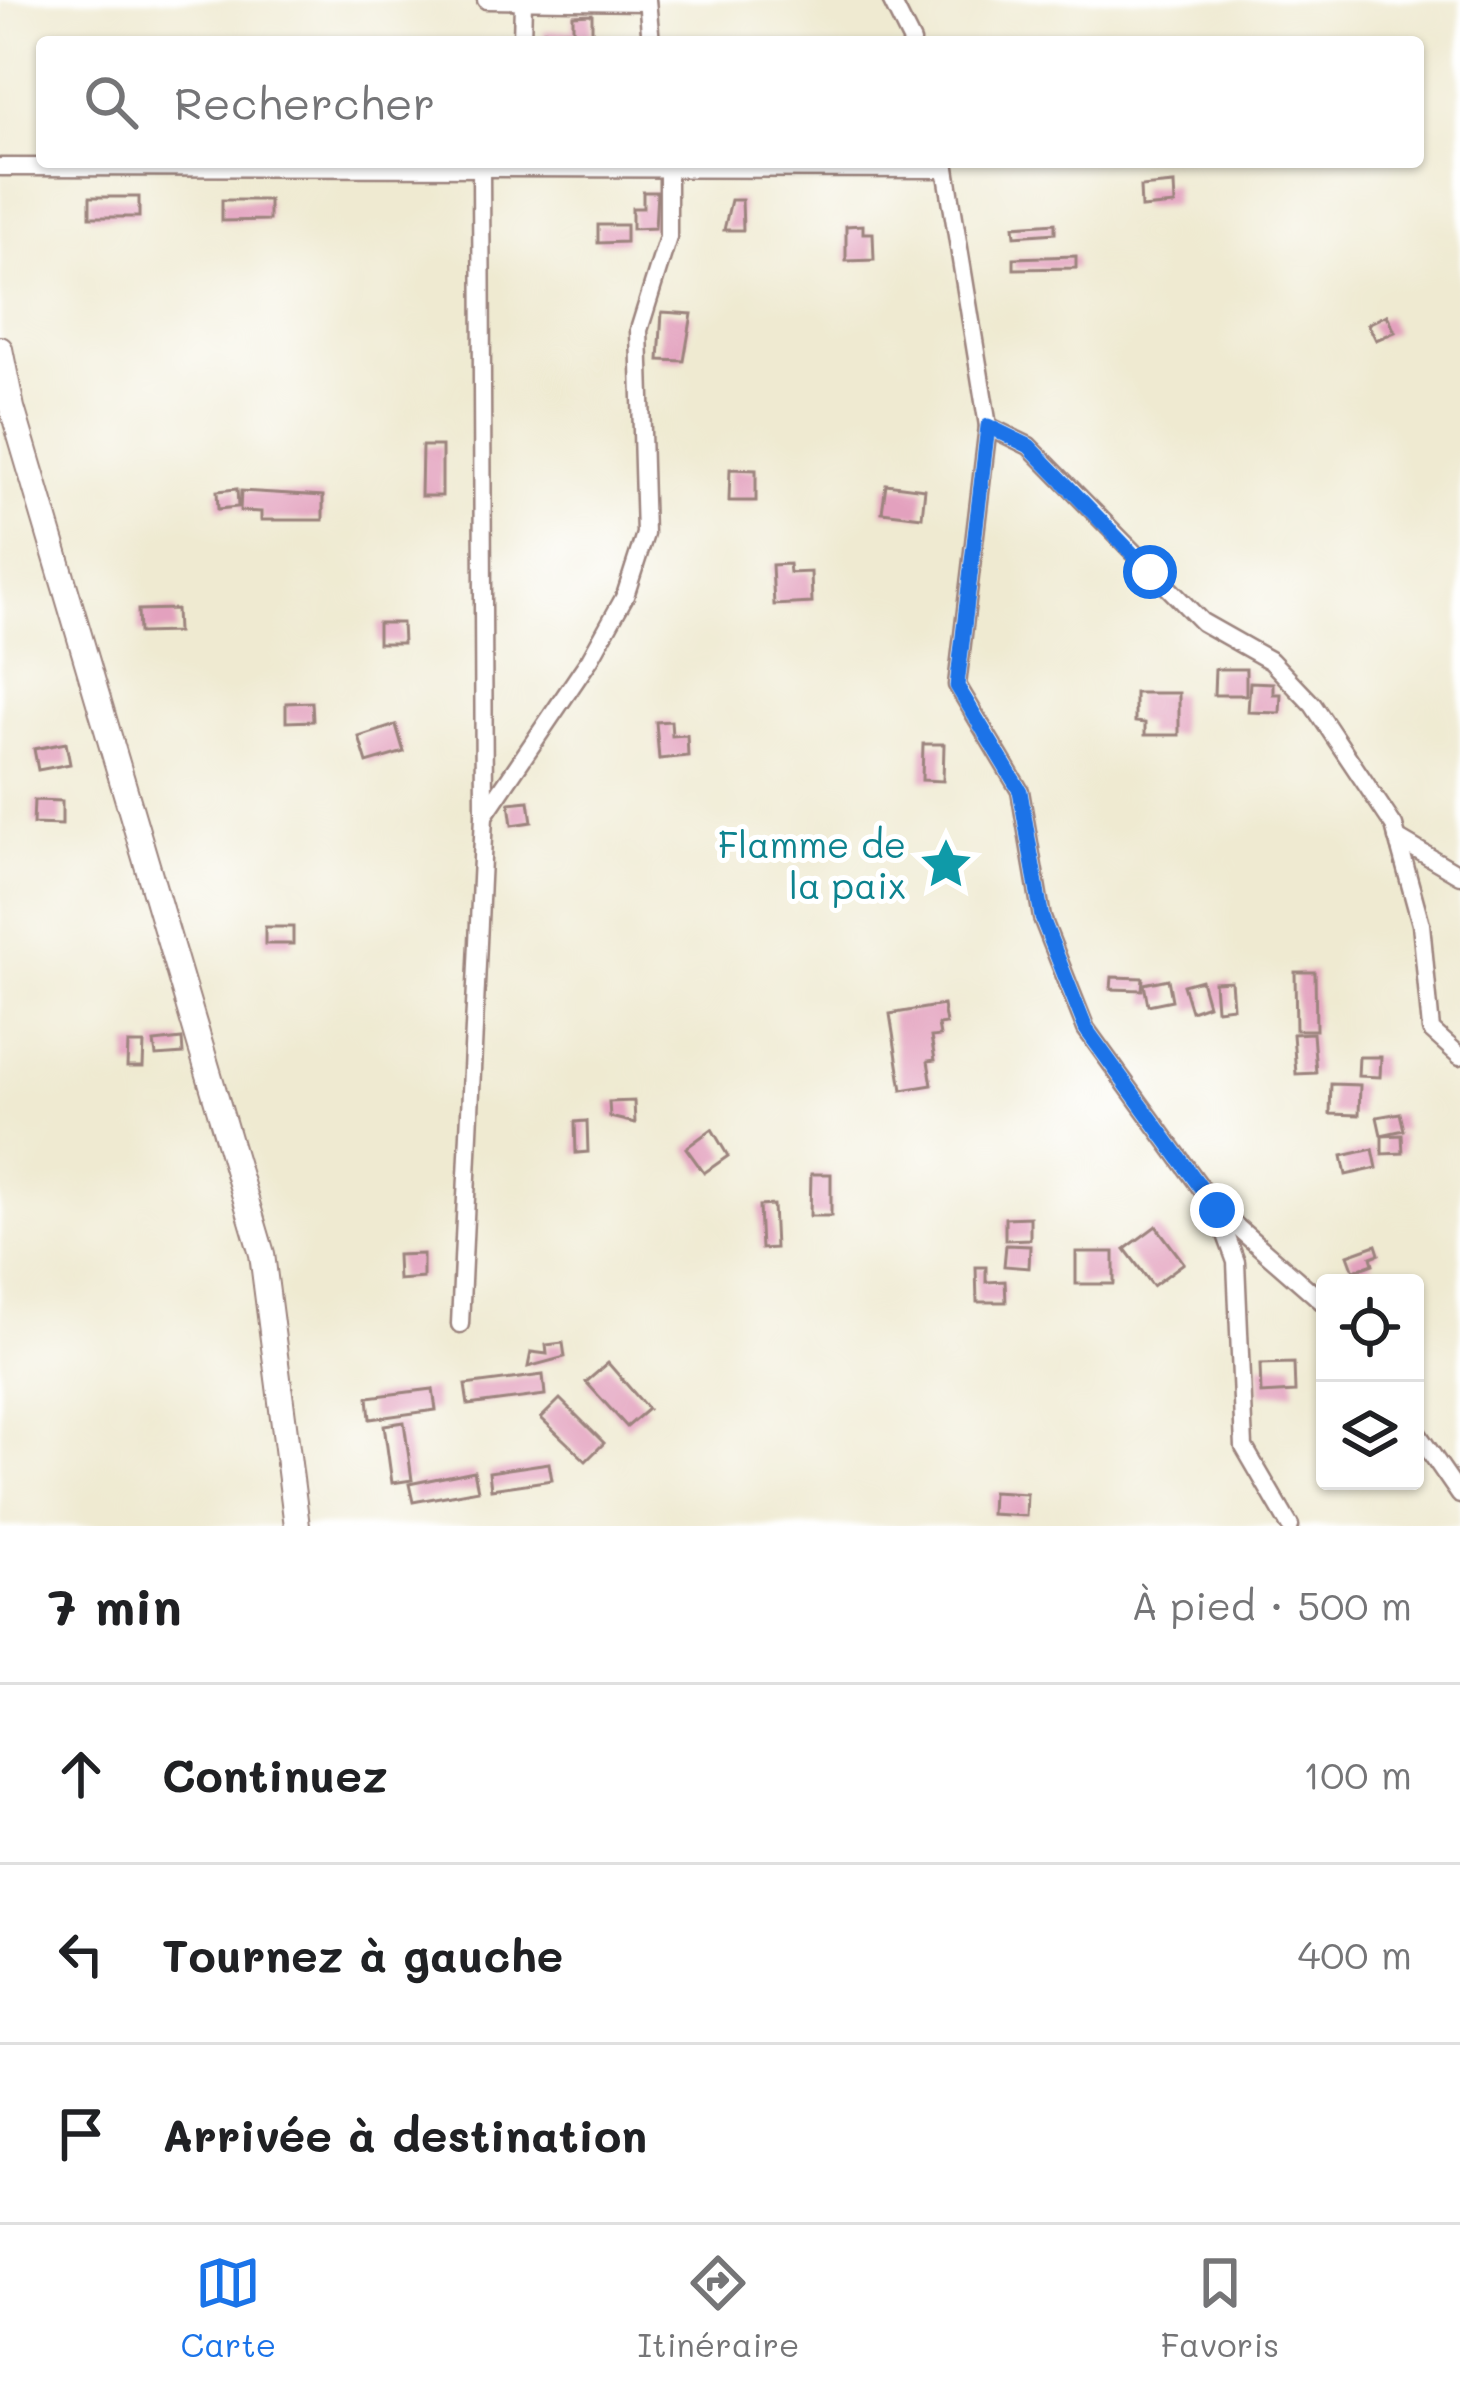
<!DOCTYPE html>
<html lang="fr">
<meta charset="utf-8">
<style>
:root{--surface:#fff;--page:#f6f6f6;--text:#202124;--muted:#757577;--line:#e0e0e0;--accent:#1a73e8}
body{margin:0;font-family:Mali,sans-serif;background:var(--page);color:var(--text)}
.controls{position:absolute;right:36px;bottom:36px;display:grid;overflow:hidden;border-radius:12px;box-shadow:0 3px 9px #0004}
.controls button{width:108px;height:108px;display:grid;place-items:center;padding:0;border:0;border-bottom:3px solid var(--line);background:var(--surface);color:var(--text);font:60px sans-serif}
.stop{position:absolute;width:36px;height:36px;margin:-27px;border:9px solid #1a73e8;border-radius:50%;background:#fff}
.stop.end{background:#1a73e8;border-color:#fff;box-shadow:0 3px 12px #0008}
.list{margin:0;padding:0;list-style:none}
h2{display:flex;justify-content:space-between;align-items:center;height:156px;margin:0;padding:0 48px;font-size:51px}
h2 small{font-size:39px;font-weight:400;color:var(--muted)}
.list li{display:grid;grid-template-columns:78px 1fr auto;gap:36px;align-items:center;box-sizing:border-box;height:180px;padding:0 48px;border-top:3px solid var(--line)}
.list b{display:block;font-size:45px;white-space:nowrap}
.list em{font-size:39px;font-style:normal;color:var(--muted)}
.icon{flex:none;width:66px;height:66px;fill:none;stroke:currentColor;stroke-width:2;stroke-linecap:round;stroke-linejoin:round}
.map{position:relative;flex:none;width:1460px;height:1526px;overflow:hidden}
.search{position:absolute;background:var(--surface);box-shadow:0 3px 9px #0004;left:36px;right:36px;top:36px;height:132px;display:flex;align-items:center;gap:30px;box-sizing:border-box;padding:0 42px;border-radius:12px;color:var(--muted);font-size:45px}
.sheet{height:696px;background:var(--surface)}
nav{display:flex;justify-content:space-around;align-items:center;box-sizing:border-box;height:168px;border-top:3px solid var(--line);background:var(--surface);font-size:33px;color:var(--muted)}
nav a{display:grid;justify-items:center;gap:6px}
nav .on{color:var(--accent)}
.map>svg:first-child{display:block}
.building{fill:#e3a1be}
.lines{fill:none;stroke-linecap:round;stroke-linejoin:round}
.street-casing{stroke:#9c847e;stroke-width:21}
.secondary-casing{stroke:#9c847e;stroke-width:28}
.street{stroke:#fff;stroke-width:16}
.secondary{stroke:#fff;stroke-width:24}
.route{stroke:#1a73e8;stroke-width:15}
.labels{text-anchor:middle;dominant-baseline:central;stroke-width:10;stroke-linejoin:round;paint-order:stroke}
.culture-label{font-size:36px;fill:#0d838f;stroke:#fff;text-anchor:end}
</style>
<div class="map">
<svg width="1460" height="1526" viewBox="0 0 1460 1526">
<rect width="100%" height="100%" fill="#fff"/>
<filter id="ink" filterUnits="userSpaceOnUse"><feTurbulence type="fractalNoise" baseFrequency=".00833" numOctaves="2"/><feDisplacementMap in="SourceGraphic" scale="24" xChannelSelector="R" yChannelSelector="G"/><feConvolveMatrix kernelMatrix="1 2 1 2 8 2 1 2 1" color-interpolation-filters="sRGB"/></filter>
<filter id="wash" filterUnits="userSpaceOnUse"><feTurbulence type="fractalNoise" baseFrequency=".004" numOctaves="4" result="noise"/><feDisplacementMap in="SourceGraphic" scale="48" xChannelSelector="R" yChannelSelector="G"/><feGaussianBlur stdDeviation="2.7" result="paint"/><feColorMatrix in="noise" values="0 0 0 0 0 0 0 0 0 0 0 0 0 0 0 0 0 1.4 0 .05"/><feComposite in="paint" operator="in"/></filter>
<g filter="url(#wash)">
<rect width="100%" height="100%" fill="#efead1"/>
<g id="blocks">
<g class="building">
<polygon points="592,14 592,37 544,38 544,31 573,30 573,15"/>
<polygon points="1174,184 1175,205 1141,208 1140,187"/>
<polygon points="643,192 657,192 655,228 632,229 632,208 643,208"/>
<rect x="90" y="197" width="49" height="20"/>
<polygon points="222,200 269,200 269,220 222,221"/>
<polygon points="731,200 742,200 743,230 724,230"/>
<polygon points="1055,223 1055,233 1015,236 1014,226"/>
<polygon points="598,225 626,225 626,242 598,243"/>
<polygon points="863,225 863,233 873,233 874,260 846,261 846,226"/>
<polygon points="1076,256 1076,268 1014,269 1014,258"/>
<polygon points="662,312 692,314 684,361 659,360"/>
<polygon points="1387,315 1395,332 1376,340 1368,324"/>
<polygon points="422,446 442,446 442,496 421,496"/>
<polygon points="730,469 756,470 756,501 729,501"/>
<polygon points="886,484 925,489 922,517 882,512"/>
<polygon points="237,489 238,507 218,509 217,491"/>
<polygon points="241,491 323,496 323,520 261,520 261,512 240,511"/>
<polygon points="789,564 790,573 811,572 812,603 774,605 772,565"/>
<polygon points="176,609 177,632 139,633 138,610"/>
<polygon points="378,623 402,623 403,643 378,643"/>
<polygon points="1215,669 1246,669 1246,695 1214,695"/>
<polygon points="1250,682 1273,683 1273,694 1281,694 1280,713 1248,712"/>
<polygon points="1135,693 1179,693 1179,735 1145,735 1145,723 1135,722"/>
<polygon points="312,702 313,721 286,722 286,703"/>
<polygon points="671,721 672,736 687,735 688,756 659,759 656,722"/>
<polygon points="396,725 404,752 367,763 359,737"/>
<polygon points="66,743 70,764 38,770 34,749"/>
<polygon points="923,744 944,744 943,781 922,780"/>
<polygon points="34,800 62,801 62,825 33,824"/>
<polygon points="529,801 532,822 512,825 509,803"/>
<rect x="265" y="927" width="28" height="17"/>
<polygon points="1295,972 1315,972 1316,1030 1296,1030"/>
<polygon points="1112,977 1143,978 1142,990 1111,989"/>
<polygon points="1168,979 1172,1000 1148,1005 1144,984"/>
<polygon points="1201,980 1208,1005 1191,1011 1183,985"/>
<polygon points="1231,981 1233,1007 1216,1009 1214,982"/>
<polygon points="943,1005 946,1024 938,1025 940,1036 931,1037 935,1060 928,1061 932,1085 902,1090 890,1014"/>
<polygon points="1313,1033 1316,1073 1296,1074 1293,1034"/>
<polygon points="182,1039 183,1054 156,1056 154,1042"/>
<polygon points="128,1044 144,1044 143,1067 127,1067"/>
<polygon points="1359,1057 1381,1057 1380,1077 1358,1076"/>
<polygon points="1331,1084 1360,1085 1359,1115 1330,1114"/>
<polygon points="634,1101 635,1123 610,1117 609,1102"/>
<polygon points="1400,1113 1404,1130 1381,1135 1377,1117"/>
<polygon points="587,1121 588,1152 576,1153 575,1122"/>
<polygon points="712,1129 728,1156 704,1173 686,1148"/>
<polygon points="1402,1135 1403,1153 1382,1154 1382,1136"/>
<polygon points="1373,1149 1377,1168 1346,1175 1342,1156"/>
<polygon points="811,1174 831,1174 831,1216 810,1216"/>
<polygon points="773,1205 775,1248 761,1249 759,1206"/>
<polygon points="1030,1217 1030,1239 1005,1240 1005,1218"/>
<polygon points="1156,1226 1184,1263 1153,1286 1125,1249"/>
<polygon points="1006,1245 1030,1246 1029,1268 1004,1266"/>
<polygon points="1376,1245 1379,1254 1371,1257 1373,1264 1354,1271 1348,1255"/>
<rect x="1076" y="1252" width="38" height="32"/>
<polygon points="423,1254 423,1278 398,1280 397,1255"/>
<polygon points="976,1267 986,1267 986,1282 1005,1281 1006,1302 977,1302"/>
<polygon points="563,1343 565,1357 528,1367 531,1352 547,1354 546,1345"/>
<polygon points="608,1363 648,1409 627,1427 586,1382"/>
<polygon points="1294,1363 1295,1392 1261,1394 1260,1364"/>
<polygon points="543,1375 545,1395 468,1405 465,1385"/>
<polygon points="433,1389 436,1410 370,1419 368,1397"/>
<polygon points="560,1399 604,1443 586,1461 541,1418"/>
<polygon points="404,1422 412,1480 392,1483 384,1425"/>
<polygon points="549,1463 552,1480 491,1489 489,1472"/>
<polygon points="474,1471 478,1490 413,1502 409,1484"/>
<polygon points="992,1492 1027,1494 1026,1516 991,1514"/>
</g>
</g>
</g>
<g filter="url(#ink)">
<use href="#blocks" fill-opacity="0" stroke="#9c847e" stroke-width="3"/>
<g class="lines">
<g class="street-casing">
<g id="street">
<polyline points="486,0 647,2"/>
<polyline points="647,0 651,42"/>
<polyline points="891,0 912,42"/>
<polyline points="522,42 523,0"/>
<polyline points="945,162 988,426 957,685 1020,791 1042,918 1086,1029 1217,1210 1236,1262 1244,1447 1290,1526"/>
<polyline points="0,167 946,169"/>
<polyline points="988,426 1029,446 1202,622 1271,661 1313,705 1394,826 1421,924 1431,1030 1460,1056"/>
<polyline points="485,814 590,659 625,596 645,534 639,330 668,237 668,162"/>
<polyline points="1397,838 1460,875"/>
<polyline points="1222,1214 1325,1304"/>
<polyline points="460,1324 484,816 481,168"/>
<polyline points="1415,1430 1460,1495"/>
</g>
</g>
<g class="secondary-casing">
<polyline id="secondary" points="0,349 12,408 262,1254 297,1526"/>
</g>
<use href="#street" class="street"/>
<use href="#secondary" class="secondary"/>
</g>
</g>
<g class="lines" filter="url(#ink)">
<polyline class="route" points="1150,572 1029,446 988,426 957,686 1020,791 1042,918 1086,1029 1217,1210"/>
</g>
<defs>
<g id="sight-bare" transform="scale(4.14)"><path d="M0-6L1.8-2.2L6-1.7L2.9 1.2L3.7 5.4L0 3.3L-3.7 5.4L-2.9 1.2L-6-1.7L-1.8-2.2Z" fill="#0f9aa8" stroke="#fff" stroke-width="2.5" paint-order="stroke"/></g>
</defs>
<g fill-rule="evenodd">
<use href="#sight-bare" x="946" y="864"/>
</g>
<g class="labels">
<g class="culture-label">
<text x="906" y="843">Flamme de<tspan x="906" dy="41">la paix</tspan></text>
</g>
</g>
</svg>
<div class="controls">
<button><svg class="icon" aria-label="locate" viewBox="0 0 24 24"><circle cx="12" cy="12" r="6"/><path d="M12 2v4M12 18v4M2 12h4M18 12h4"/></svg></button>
<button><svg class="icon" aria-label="layers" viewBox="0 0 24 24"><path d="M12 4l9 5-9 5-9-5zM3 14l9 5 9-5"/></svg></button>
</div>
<div class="stop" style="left:1150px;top:572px"></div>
<div class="stop end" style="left:1217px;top:1210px"></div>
<div class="search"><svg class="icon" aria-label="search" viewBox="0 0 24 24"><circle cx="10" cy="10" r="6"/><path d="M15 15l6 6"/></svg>Rechercher</div>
</div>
<section class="sheet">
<h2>7 min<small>À pied · 500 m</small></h2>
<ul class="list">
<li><svg class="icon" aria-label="ahead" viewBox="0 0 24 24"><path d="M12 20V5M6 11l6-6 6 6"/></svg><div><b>Continuez</b></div><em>100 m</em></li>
<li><svg class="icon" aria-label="left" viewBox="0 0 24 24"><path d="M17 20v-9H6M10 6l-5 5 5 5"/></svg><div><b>Tournez à gauche</b></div><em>400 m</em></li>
<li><svg class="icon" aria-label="arrive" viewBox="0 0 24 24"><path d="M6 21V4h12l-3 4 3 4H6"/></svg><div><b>Arrivée à destination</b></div></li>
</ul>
</section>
<nav>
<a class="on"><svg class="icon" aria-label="map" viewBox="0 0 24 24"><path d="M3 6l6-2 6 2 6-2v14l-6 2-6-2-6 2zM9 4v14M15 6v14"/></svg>Carte</a>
<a><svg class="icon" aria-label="directions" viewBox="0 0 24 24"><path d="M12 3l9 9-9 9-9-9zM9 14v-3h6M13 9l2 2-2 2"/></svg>Itinéraire</a>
<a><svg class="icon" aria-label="saved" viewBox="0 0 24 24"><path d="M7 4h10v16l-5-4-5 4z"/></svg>Favoris</a>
</nav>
